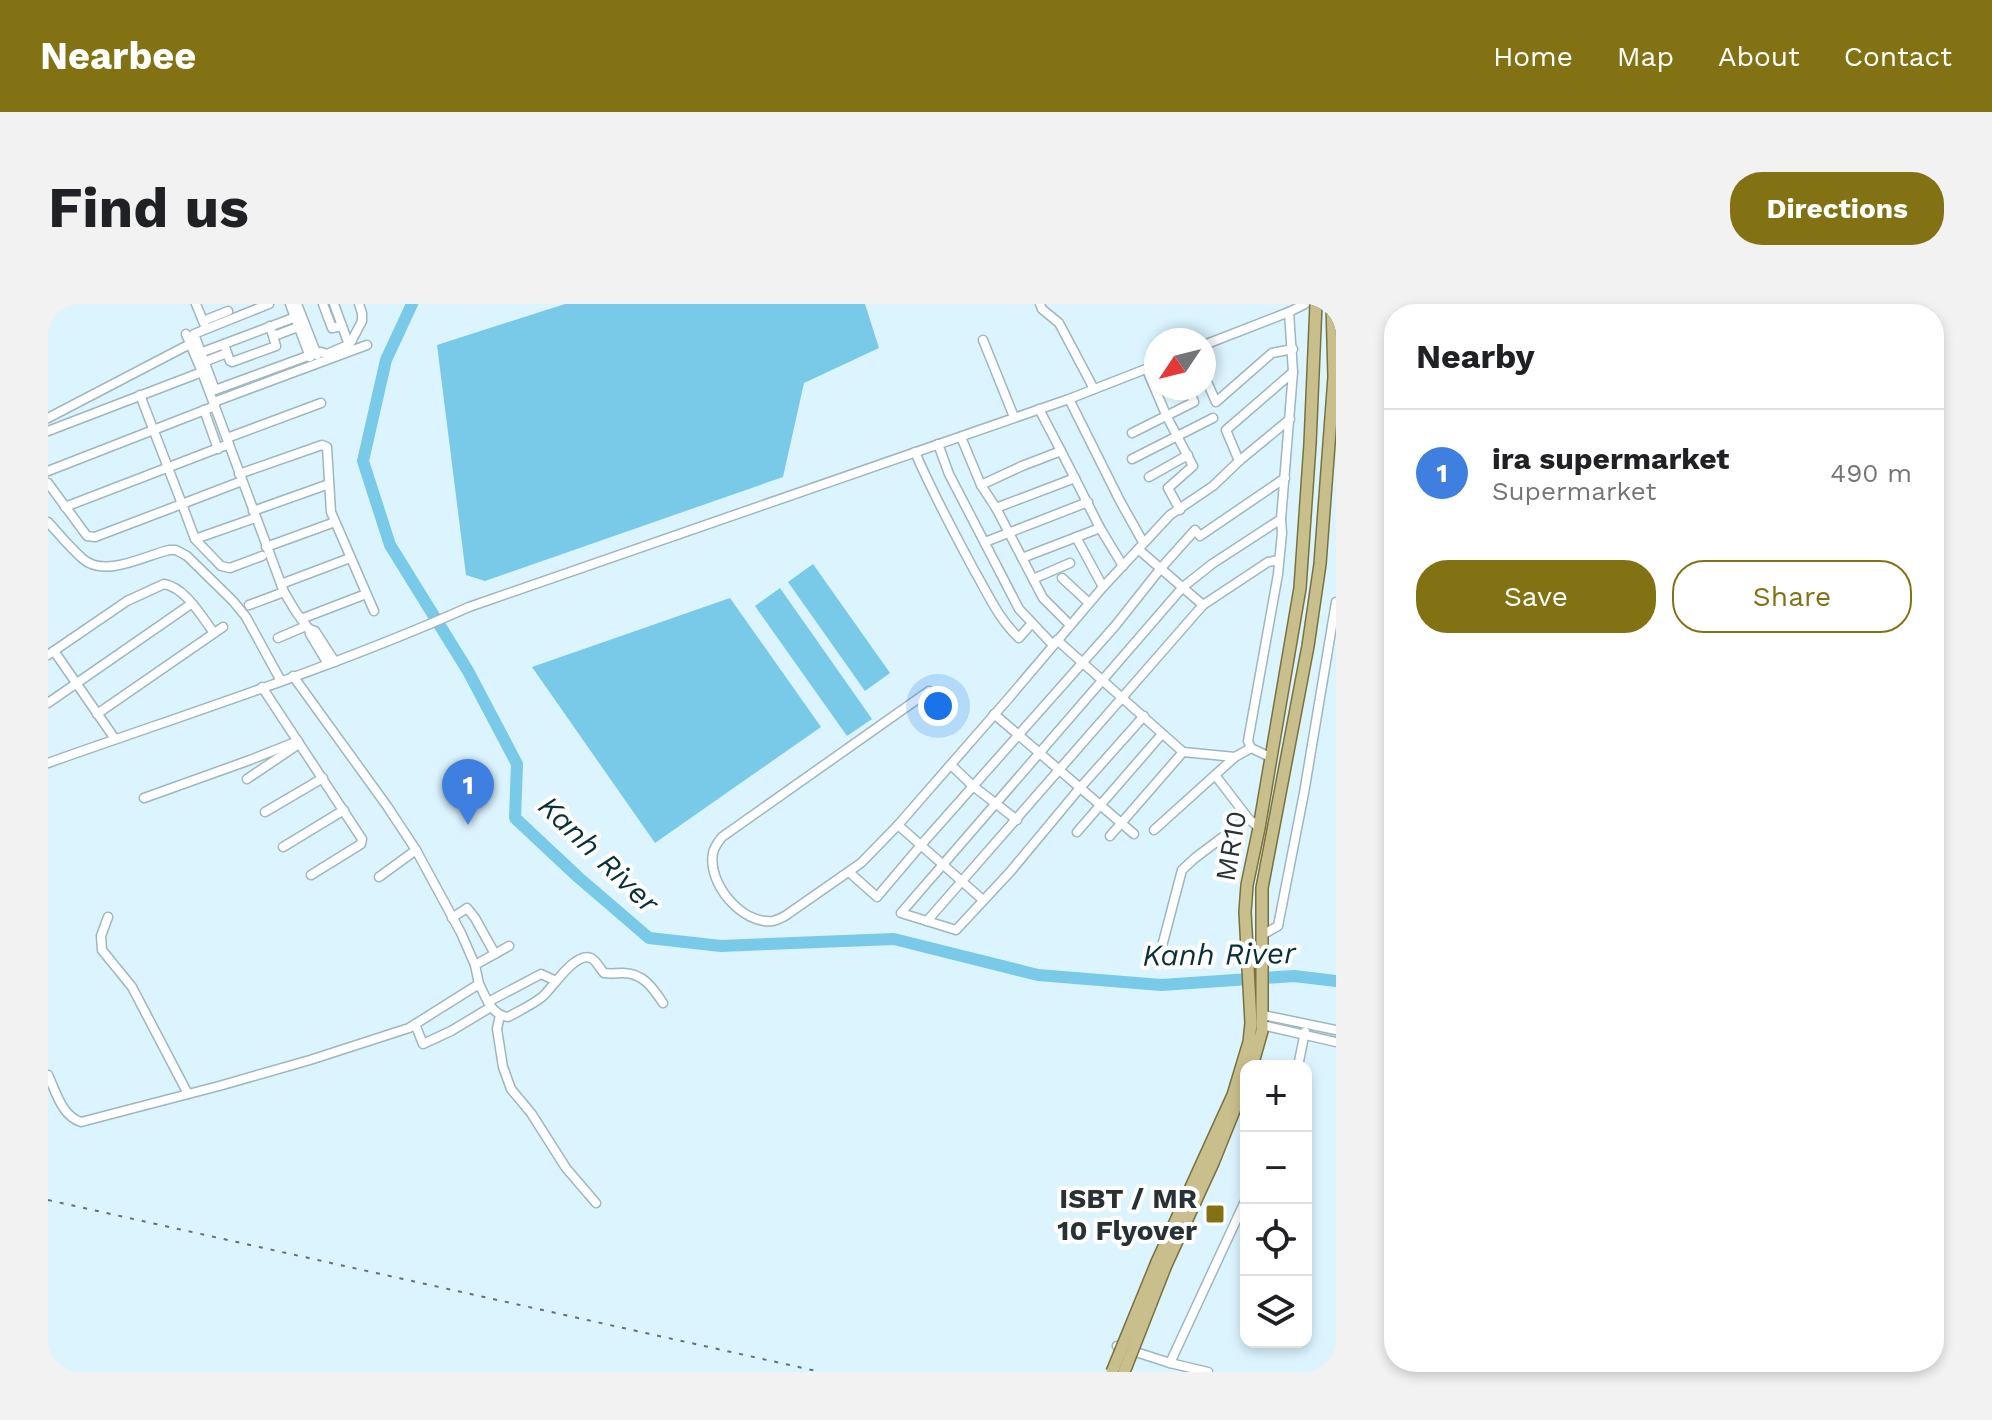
<!DOCTYPE html>
<meta charset="utf-8">
<style>
:root{--surface:#fff;--page:#f2f2f2;--text:#202124;--muted:#757577;--line:#e0e0e0;--accent:#837213}
body{margin:0;font-family:"Work Sans",sans-serif;background:var(--page);color:var(--text)}
.controls{position:absolute;right:24px;bottom:24px;display:grid;overflow:hidden;border-radius:16px;box-shadow:0 4px 12px #0003}
.controls button{width:72px;height:72px;display:grid;place-items:center;padding:0;border:0;border-bottom:2px solid var(--line);background:var(--surface);color:var(--text);font:40px sans-serif}
.compass{position:absolute;left:1096px;top:24px;width:72px;height:72px;border-radius:50%;background:var(--surface);box-shadow:0 4px 12px #0003;rotate:235deg}
.you{position:absolute;left:890px;top:402px;width:28px;height:28px;margin:-20px;border:6px solid #fff;border-radius:50%;background:#1a73e8;box-shadow:0 0 0 12px #1a73e833}
.badge{display:grid;place-items:center;width:52px;height:52px;border-radius:50%;background:var(--accent);color:#fff;font-size:26px;font-weight:700}
.pin{position:absolute;translate:-50% -66px;filter:drop-shadow(0 2px 4px #0008)}
.pin::after{content:'';position:absolute;top:42px;width:28px;height:24px;background:inherit;clip-path:polygon(0 0,100% 0,50% 100%)}
.list{margin:0;padding:0;list-style:none}
h2{display:flex;justify-content:space-between;align-items:center;height:104px;margin:0;padding:0 32px;font-size:34px}
h2 small{font-size:26px;font-weight:400;color:var(--muted)}
.list li{display:grid;grid-template-columns:52px 1fr auto;gap:24px;align-items:center;box-sizing:border-box;height:128px;padding:0 32px;border-top:2px solid var(--line)}
.list b{display:block;font-size:30px;white-space:nowrap}
.list p{margin:0;font-size:26px;white-space:nowrap;color:var(--muted)}
.list em{font-size:26px;font-style:normal;color:var(--muted)}
.actions{display:flex;gap:16px;padding:24px 32px}
.actions a{flex:1;padding:18px 0;border:2px solid var(--accent);border-radius:32px;text-align:center;font-size:28px;color:var(--accent)}
.actions .main{background:var(--accent);color:#fff}
.icon{flex:none;width:44px;height:44px;fill:none;stroke:currentColor;stroke-width:2;stroke-linecap:round;stroke-linejoin:round}
.map{position:relative;flex:none;width:1288px;height:1068px;overflow:hidden;border-radius:32px}
header{display:flex;align-items:center;gap:48px;box-sizing:border-box;height:112px;padding:0 40px;background:var(--accent);color:#fff}
header strong{font-size:38px}
nav{display:flex;gap:44px;margin-inline-start:auto;font-size:28px}
.intro{display:flex;align-items:center;justify-content:space-between;box-sizing:border-box;height:192px;padding:0 48px}
h1{margin:0;font-size:56px}
.button{padding:20px 36px;border-radius:32px;background:var(--accent);color:#fff;font-size:28px;font-weight:700}
main{display:flex;gap:48px;padding:0 48px}
aside{flex:1;background:var(--surface);border-radius:32px;box-shadow:0 4px 12px #0003}
.map>svg:first-child{display:block}
.water{fill:#78cae8}
.lines{fill:none;stroke-linecap:round;stroke-linejoin:round}
.river{stroke:#78cae8;stroke-width:12}
.minor-casing{stroke:#9eb6c0;stroke-width:11}
.major-casing{stroke:#79723d;stroke-width:14}
.minor{stroke:#fff;stroke-width:8}
.major{stroke:#c9bf8d;stroke-width:11}
.rail{stroke:#627176;stroke-width:2;stroke-dasharray:4 8;stroke-linecap:butt}
.major-bridge-casing{stroke:#79723d;stroke-width:14;stroke-linecap:butt}
.major-bridge{stroke:#c9bf8d;stroke-width:11}
.poi-dot{fill:#837213;stroke:#fff;stroke-width:3}
.labels{text-anchor:middle;dominant-baseline:central;stroke-width:8;stroke-linejoin:round;paint-order:stroke}
.street-label{font-size:28px;fill:#283235;stroke:#fff}
.poi-label{font-size:28px;font-weight:bold;fill:#283235;stroke:#fff;text-anchor:end}
.water-label{font-size:30px;font-style:italic;fill:#07303c;stroke:#fff}
</style>
<header>
<strong>Nearbee</strong>
<nav><a>Home</a><a>Map</a><a>About</a><a>Contact</a></nav>
</header>
<div class="intro"><h1>Find us</h1><a class="button">Directions</a></div>
<main>
<div class="map">
<svg width="1288" height="1068" viewBox="0 0 1288 1068">
<rect width="100%" height="100%" fill="#dbf4fe"/>
<g class="water">
<polygon points="517,0 817,0 831,44 756,79 735,173 437,277 418,271 389,41"/>
<polygon points="765,260 842,369 817,387 740,278"/>
<polygon points="732,284 824,415 799,432 707,302"/>
<polygon points="682,294 773,423 607,539 484,363"/>
</g>
<g class="lines">
<polyline class="river" points="364,0 338,56 315,157 342,241 420,367 469,460 467,514 530,573 601,634 673,642 846,635 990,671 1113,681 1246,672 1288,677"/>
<g class="minor-casing">
<g id="minor">
<polyline points="148,0 157,22"/>
<polyline points="221,0 146,30 167,86 268,49 273,48 279,50 302,40 314,17 314,9 311,0"/>
<polyline points="242,0 262,53"/>
<polyline points="249,0 269,51"/>
<polyline points="275,0 284,24 294,22"/>
<polyline points="286,0 301,41"/>
<polyline points="992,0 994,5 1011,19 1046,85"/>
<polyline points="155,17 180,7"/>
<polyline points="138,30 154,68"/>
<polyline points="226,32 255,21"/>
<polyline points="935,36 966,113"/>
<polyline points="1156,41 1241,8"/>
<polyline points="152,49 176,40"/>
<polyline points="179,49 176,40 253,11"/>
<polyline points="156,58 179,49 182,57 184,58 228,42 222,22"/>
<polyline points="1099,66 1119,113 1145,162 1120,184 1132,206"/>
<polyline points="1156,71 1168,98 1224,49 1245,45"/>
<polyline points="92,91 134,200 194,177"/>
<polyline points="1021,95 1072,197 1095,238"/>
<polyline points="166,98 319,41"/>
<polyline points="991,105 1013,147"/>
<polyline points="156,106 170,145"/>
<polyline points="0,114 142,40"/>
<polyline points="0,127 154,68 236,288 248,308 261,325"/>
<polyline points="1084,129 1146,98 1140,84"/>
<polyline points="913,133 933,181 948,204 995,294 1022,321"/>
<polyline points="179,134 273,99"/>
<polyline points="890,140 901,170 971,305 1005,341"/>
<path d="M 867,148 C 884,188 905,227 926,266 C 940,290 950,314 971,334 L 984,319"/>
<polyline points="1084,155 1165,114"/>
<polyline points="1191,157 1178,126 1245,68"/>
<polyline points="0,167 167,102"/>
<polyline points="191,170 274,141 279,143 283,208 326,307"/>
<polyline points="1101,173 1140,151"/>
<polyline points="0,179 39,232 47,233 134,200 147,235 173,262 182,264 214,252"/>
<polyline points="933,181 974,162 1013,147 1052,224 1075,262"/>
<polyline points="17,203 181,140"/>
<polyline points="948,204 1027,174"/>
<polyline points="205,207 281,180"/>
<path d="M 0,218 C 11,230 22,244 35,255 C 57,274 96,252 121,246 L 128,246 L 139,252 L 185,297 L 198,313 L 233,377"/>
<polyline points="1028,233 1055,283"/>
<polyline points="147,235 207,214"/>
<polyline points="937,238 1040,198"/>
<polyline points="218,243 287,218"/>
<polyline points="974,254 1052,224"/>
<polyline points="1014,274 1041,299"/>
<polyline points="985,275 1022,259"/>
<polyline points="233,280 302,254"/>
<polyline points="201,301 236,288"/>
<polyline points="1155,301 1220,258 1231,256"/>
<polyline points="253,315 318,290"/>
<polyline points="230,334 258,322"/>
<polyline points="1009,336 1135,448 1187,453 1203,444"/>
<polyline points="6,347 67,435"/>
<path d="M 0,351 L 79,297 L 116,280 C 138,284 153,312 166,329"/>
<polyline points="280,360 262,330 261,325 267,327 287,358"/>
<polyline points="214,383 314,535 313,540 263,571"/>
<path d="M 881,387 L 674,533 C 670,538 666,543 665,549 C 659,579 694,621 725,617 C 730,616 733,614 737,612 L 813,559 L 850,521 L 960,395 L 1055,283 L 1122,211 L 1165,182 L 1191,157 L 1242,115"/>
<polyline points="0,399 143,300"/>
<polyline points="49,410 175,323"/>
<polyline points="946,410 1086,530"/>
<polyline points="1096,412 1031,485 962,568 908,626 853,609 1135,283 1164,260 1233,215"/>
<polyline points="1222,453 1203,444 1200,437 1230,270 1234,229 1233,215 1245,68 1241,8 1257,0"/>
<path d="M 0,459 C 141,409 284,364 421,303 L 1021,95 L 1108,61"/>
<polyline points="903,461 925,482 969,516"/>
<polyline points="1167,471 1200,514 1211,524"/>
<polyline points="199,475 248,442"/>
<polyline points="96,494 202,456 250,437"/>
<polyline points="217,508 275,474"/>
<polyline points="850,521 935,596"/>
<polyline points="1106,526 1187,453"/>
<polyline points="1029,528 1114,430"/>
<polyline points="1062,532 1135,448"/>
<polyline points="235,543 296,506"/>
<polyline points="801,568 829,593 873,541 1067,322 1113,264 1147,226 1152,232 1237,174"/>
<polyline points="331,573 368,546"/>
<polyline points="60,613 53,632 54,646 84,683 140,790"/>
<polyline points="404,614 419,604 427,614 447,650"/>
<polyline points="879,617 1155,301 1090,245"/>
<polyline points="1214,631 1230,622 1256,489 1288,298"/>
<polyline points="1113,646 1134,566 1147,554 1200,514"/>
<polyline points="427,661 461,642"/>
<path d="M 431,680 C 438,693 443,711 460,713 C 471,707 484,701 494,693 C 504,685 527,647 543,654 C 548,656 552,665 556,669 C 563,670 568,669 575,669 C 595,669 605,684 615,699"/>
<polyline points="440,698 493,670 508,677"/>
<polyline points="452,711 449,725 455,763 463,785 483,809 518,864 548,899"/>
<polyline points="1215,711 1288,726"/>
<polyline points="367,720 375,740 403,727 443,703"/>
<polyline points="1214,721 1288,738"/>
<polyline points="1250,762 1257,728"/>
<path d="M 0,771 C 8,788 14,812 33,818 L 171,782 L 262,756 L 361,724 L 431,680 L 427,661 L 413,629 L 368,546 L 339,502 L 245,372"/>
<polyline points="1069,1042 1122,1059 1160,1068"/>
<polyline points="1122,1059 1198,895"/>
</g>
</g>
<g class="major-casing">
<g id="major">
<polyline points="1204,762 1214,727 1214,584 1260,342 1272,260 1286,73 1284,0"/>
<polyline points="1109,958 1185,791 1201,738 1203,719 1197,608 1199,581 1211,524 1252,284 1262,140 1268,0"/>
<polyline points="1118,961 1165,859 1198,777"/>
</g>
</g>
<use href="#minor" class="minor"/>
<use href="#major" class="major"/>
<polyline class="rail" points="0,896 773,1068"/>
<g class="major-bridge-casing">
<g id="major-bridge">
<polyline points="1064,1068 1109,958"/>
<polyline points="1076,1068 1118,961"/>
</g>
</g>
<use href="#major-bridge" class="major-bridge"/>
</g>
<rect class="poi-dot" x="1157" y="900" width="20" height="20" rx="4"/>
<g class="labels">
<g class="street-label">
<text transform="translate(1183 542) rotate(-80)">MR10</text>
</g>
<g class="poi-label">
<text x="1149" y="894">ISBT / MR<tspan x="1149" dy="32">10 Flyover</tspan></text>
</g>
<g class="water-label">
<text transform="translate(551 550) rotate(44)">Kanh River</text>
<text transform="translate(1171 650) rotate(-1)">Kanh River</text>
</g>
</g>
</svg>
<div class="controls">
<button>+</button>
<button>−</button>
<button><svg class="icon" aria-label="locate" viewBox="0 0 24 24"><circle cx="12" cy="12" r="6"/><path d="M12 2v4M12 18v4M2 12h4M18 12h4"/></svg></button>
<button><svg class="icon" aria-label="layers" viewBox="0 0 24 24"><path d="M12 4l9 5-9 5-9-5zM3 14l9 5 9-5"/></svg></button>
</div>
<svg class="compass" viewBox="-18 -18 36 36"><path d="M0-13l5 13h-10z" fill="#e53935"/><path d="M0 13l5-13h-10z" fill="#757577"/></svg>
<div class="you"></div>
<div class="pin badge" style="left:420px;top:521px;background:#3f7fe0">1</div>
</div>
<aside>
<h2>Nearby<small></small></h2>
<ul class="list">
<li><span class="badge" style="background:#3f7fe0">1</span><div><b>ira supermarket</b><p>Supermarket</p></div><em>490 m</em></li>
</ul>
<div class="actions"><a class="main">Save</a><a>Share</a></div>
</aside>
</main>
